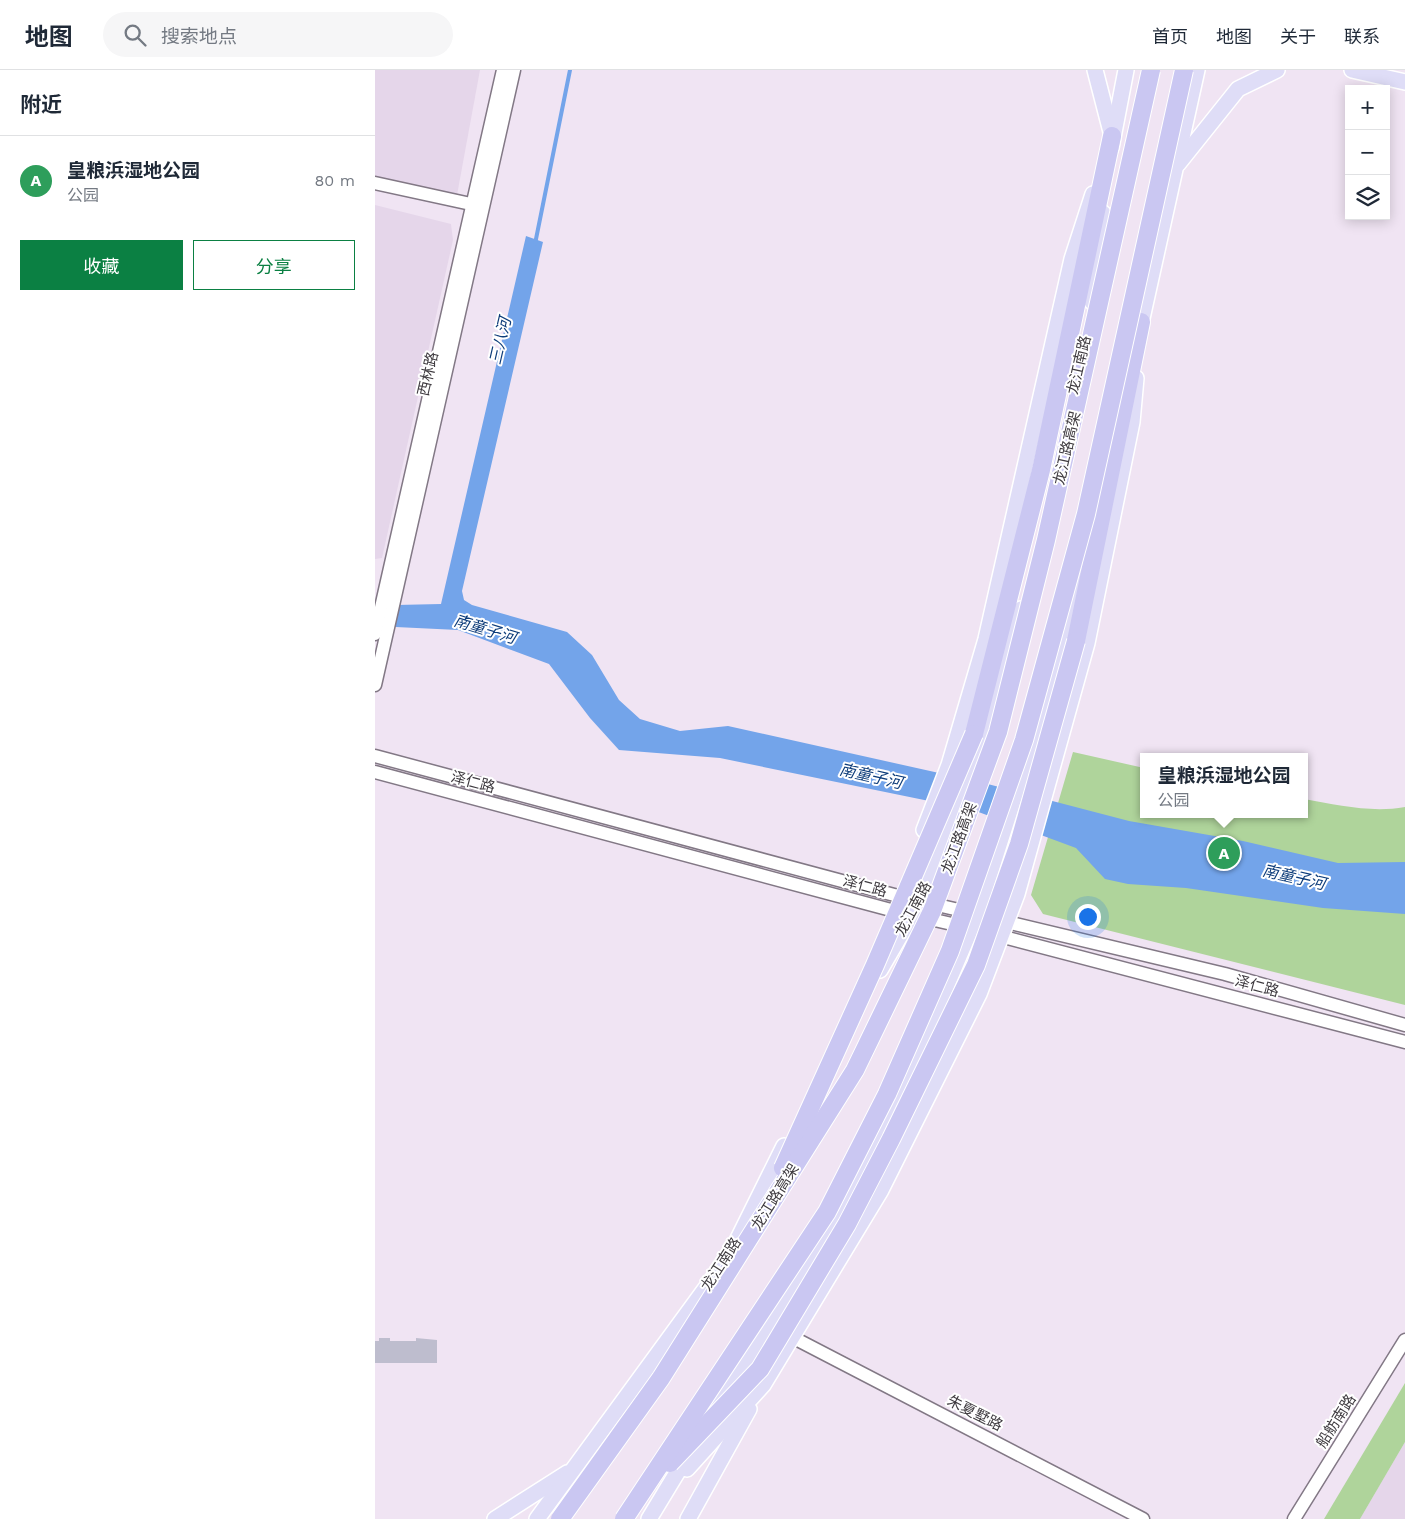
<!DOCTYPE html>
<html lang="zh">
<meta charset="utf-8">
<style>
:root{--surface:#fff;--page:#f6f6f7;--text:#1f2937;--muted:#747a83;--line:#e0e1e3;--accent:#0b8043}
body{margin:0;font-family:"Work Sans","Noto Sans SC",sans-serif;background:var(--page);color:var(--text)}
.controls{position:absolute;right:15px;top:15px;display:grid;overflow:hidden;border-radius:0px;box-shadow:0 2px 12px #0003}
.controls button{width:45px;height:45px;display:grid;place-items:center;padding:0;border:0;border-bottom:1px solid var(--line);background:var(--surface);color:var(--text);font:25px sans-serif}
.you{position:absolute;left:712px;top:846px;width:18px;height:18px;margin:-12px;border:4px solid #fff;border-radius:50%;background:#1a73e8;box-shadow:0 0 0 8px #1a73e833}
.badge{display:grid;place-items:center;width:32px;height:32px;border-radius:50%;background:var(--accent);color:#fff;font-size:16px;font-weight:700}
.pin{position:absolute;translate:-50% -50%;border:2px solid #fff;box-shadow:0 1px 5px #0006}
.popup{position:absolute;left:765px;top:683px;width:168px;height:65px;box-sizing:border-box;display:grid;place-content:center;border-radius:0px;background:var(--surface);filter:drop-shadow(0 1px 4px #0005);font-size:16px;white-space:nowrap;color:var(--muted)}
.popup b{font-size:19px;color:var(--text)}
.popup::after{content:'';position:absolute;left:50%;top:100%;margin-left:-10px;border:10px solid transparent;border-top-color:var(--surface)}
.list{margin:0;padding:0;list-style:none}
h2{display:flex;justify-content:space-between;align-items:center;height:65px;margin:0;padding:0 20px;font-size:21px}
h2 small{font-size:16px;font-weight:400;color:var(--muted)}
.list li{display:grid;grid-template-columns:32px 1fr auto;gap:15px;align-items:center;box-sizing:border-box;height:90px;padding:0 20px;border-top:1px solid var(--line)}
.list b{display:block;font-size:19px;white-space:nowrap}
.list p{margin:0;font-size:16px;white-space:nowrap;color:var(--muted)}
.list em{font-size:16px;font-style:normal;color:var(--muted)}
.actions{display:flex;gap:10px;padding:15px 20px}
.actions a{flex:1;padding:11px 0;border:1px solid var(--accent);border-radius:0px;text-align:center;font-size:18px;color:var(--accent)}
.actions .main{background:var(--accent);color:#fff}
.icon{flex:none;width:28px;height:28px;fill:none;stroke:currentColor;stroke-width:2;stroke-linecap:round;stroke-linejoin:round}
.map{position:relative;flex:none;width:1030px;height:1449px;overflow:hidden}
header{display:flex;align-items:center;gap:30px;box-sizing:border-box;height:70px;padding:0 25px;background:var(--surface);border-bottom:1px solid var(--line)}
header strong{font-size:24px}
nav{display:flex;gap:28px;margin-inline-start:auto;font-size:18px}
.search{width:350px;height:45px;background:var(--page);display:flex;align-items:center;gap:12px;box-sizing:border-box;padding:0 18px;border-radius:28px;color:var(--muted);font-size:19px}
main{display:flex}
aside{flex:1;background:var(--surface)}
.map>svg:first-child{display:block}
.built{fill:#e5d6ea}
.green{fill:#afd49b}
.water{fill:#73a4ea}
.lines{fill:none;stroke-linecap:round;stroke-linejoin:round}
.stream{stroke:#73a4ea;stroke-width:4}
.building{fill:#bebdce}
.minor-casing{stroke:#827885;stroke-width:15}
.major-casing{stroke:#fff;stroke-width:18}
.highway-casing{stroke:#fff;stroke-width:20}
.minor{stroke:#fff;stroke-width:12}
.major{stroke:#dfddf7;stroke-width:15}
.highway{stroke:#cac7f2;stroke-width:18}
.highway-bridge-casing{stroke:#fff;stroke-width:20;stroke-linecap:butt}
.highway-bridge{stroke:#cac7f2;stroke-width:18}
.labels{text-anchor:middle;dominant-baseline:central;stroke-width:4;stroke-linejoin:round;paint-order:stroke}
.street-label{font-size:15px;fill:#3f3b40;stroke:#fff}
.water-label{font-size:16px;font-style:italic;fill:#0d3c7a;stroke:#fff}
</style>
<header>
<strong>地图</strong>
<div class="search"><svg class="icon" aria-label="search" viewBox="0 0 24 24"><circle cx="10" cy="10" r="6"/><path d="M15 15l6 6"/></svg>搜索地点</div>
<nav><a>首页</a><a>地图</a><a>关于</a><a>联系</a></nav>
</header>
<main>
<aside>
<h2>附近<small></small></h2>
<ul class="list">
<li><span class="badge" style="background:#2e9e5b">A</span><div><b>皇粮浜湿地公园</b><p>公园</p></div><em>80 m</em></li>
</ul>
<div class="actions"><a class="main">收藏</a><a>分享</a></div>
</aside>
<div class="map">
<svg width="1030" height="1449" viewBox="0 0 1030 1449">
<rect width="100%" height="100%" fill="#f0e4f3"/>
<g class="built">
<polygon points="0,0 105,0 82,125 0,107"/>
<polygon points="0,135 76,154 78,170 7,488 0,489"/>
<polygon points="1030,1372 1030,1449 985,1449"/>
</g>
<g class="green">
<path d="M 698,682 L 769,698 L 769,744 L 929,744 L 929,729 C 963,735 996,743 1030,737 L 1030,935 L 668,844 L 656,825 Z"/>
<polygon points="1030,1313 1030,1372 985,1449 949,1449"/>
</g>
<polygon class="water" points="151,166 168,172 87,521 89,530 97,535 192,562 217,585 244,630 265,649 305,661 353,656 609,713 754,751 868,771 963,793 1030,792 1030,844 948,838 811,818 753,814 730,809 701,778 598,740 345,688 244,680 215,648 174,594 83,560 0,556 0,532 21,535 66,534"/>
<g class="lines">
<polyline class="stream" points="160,174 195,0"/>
</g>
<polygon class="building" points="4,1268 15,1268 15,1271 41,1271 41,1268 62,1270 62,1293 0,1293 0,1271 4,1271"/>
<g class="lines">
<g class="minor-casing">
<g id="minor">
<polyline points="0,113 105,136"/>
<polyline points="0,564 128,0"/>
<polyline points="0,615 139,0"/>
<polyline points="0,686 523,826 597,843"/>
<polyline points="0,702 516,840 590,857"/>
<polyline points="623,850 850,904 1030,955"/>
<polyline points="617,864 1030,972"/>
<polyline points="417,1267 768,1449"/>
<polyline points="919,1449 1030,1270"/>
</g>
</g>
<g class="major-casing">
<g id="major">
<polyline points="720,0 736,62"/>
<polyline points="977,0 1030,12"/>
<polyline points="736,78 751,0"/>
<polyline points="803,94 863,19 902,0"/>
<polyline points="717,232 728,143"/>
<polyline points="764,262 822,0"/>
<polyline points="549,760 574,695 611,569 697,189 718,124"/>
<polyline points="505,900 547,828 596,707 646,539"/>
<polyline points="341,1339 508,1065 602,844 689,571 714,469"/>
<polyline points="312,1399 388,1315 506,1120 604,924 642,824 712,573 757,352 761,308"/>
<polyline points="120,1449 192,1403"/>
<polyline points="162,1449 355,1185 409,1076"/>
<polyline points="274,1449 320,1373"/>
<polyline points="313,1449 374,1339"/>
</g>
</g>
<g class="highway-casing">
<g id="highway">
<polyline points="701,571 766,252"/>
<polyline points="599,664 666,400 737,66"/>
</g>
</g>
<use href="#minor" class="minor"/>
<use href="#major" class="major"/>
<use href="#highway" class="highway"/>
<g class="highway-bridge-casing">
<g id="highway-bridge">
<polyline points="408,1098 500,895 599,664"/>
<polyline points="295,1393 385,1299 472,1154 516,1069 601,895 644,774 701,571"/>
<polyline points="185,1449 286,1308 480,1000 557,841 623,662 671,470 776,0"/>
<polyline points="249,1449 452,1142 512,1024 575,881 649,670 711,444 809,0"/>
</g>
</g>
<use href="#highway-bridge" class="highway-bridge"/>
</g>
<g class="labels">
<g class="street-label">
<text transform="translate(704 295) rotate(-77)">龙江南路</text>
<text transform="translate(53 304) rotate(-77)">西林路</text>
<text transform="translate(692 378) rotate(-77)">龙江路高架</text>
<text transform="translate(98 712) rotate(15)">泽仁路</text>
<text transform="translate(584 768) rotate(-70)">龙江路高架</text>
<text transform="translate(490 816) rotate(15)">泽仁路</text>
<text transform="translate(538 839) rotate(-62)">龙江南路</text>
<text transform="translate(882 916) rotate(15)">泽仁路</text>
<text transform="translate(400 1127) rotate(-58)">龙江路高架</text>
<text transform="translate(346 1194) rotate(-57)">龙江南路</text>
<text transform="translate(600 1343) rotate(27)">朱夏墅路</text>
<text transform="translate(961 1351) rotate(-58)">船舫南路</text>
</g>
<g class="water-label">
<text transform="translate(125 271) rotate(-77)">三八河</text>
<text transform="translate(110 559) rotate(17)">南童子河</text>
<text transform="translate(496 706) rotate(13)">南童子河</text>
<text transform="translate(919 807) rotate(13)">南童子河</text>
</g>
</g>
</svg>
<div class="controls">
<button>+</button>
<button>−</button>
<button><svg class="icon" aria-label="layers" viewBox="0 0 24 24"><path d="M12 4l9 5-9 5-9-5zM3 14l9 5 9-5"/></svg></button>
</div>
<div class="you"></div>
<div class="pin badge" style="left:849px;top:783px;background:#2e9e5b">A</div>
<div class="popup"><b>皇粮浜湿地公园</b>公园</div>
</div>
</main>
